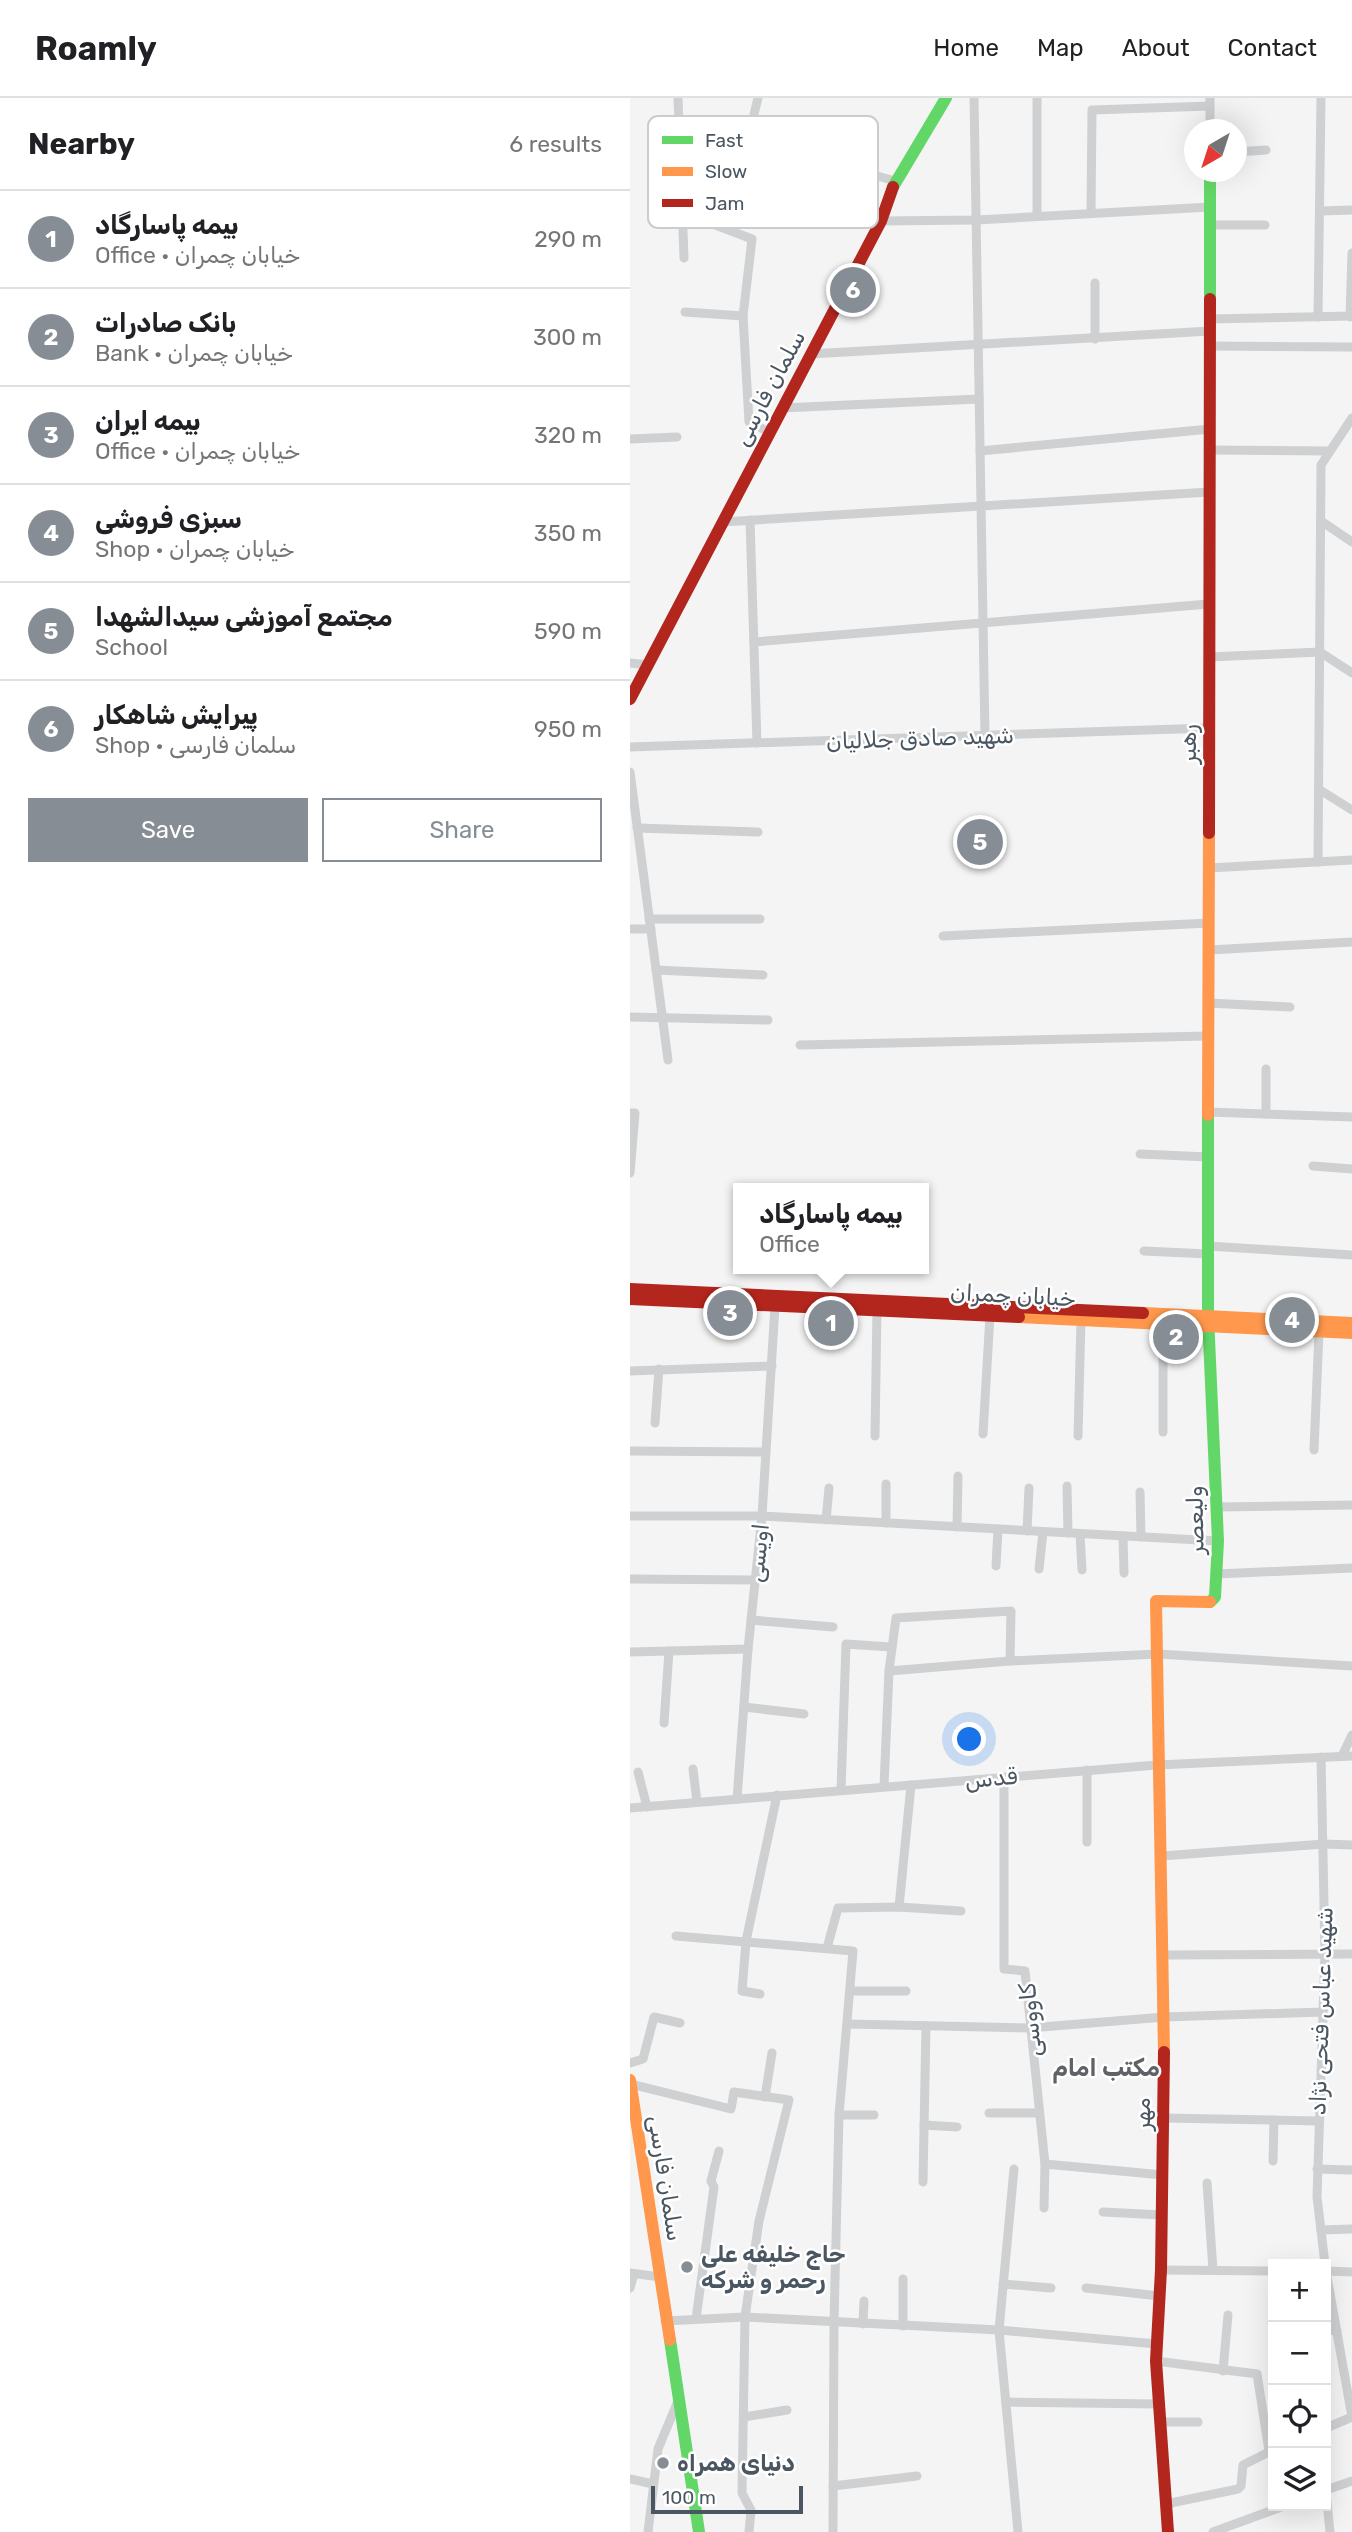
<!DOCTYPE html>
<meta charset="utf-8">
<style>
:root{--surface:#fff;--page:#f6f6f6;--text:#202124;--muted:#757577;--line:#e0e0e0;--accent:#868d94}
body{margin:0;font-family:Rubik,Cairo,sans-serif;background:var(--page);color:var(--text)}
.controls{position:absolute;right:21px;bottom:21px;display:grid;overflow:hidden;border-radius:0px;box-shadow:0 7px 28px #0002}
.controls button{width:63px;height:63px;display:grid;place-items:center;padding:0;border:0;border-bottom:2px solid var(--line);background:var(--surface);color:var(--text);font:35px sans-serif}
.compass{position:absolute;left:554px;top:21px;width:63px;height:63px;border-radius:50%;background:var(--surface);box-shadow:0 7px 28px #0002;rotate:219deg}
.scale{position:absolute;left:21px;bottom:18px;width:152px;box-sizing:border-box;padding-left:7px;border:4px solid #4a5661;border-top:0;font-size:19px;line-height:24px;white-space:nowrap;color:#4a5661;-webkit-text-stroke:5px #fff;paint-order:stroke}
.you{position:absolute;left:340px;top:1642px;width:24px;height:24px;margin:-18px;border:5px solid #fff;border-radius:50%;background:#1a73e8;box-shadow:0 0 0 10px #1a73e833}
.badge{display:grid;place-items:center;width:46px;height:46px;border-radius:50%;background:var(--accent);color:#fff;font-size:23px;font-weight:700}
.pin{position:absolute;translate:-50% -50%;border:4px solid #fff;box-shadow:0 2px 7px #0006}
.popup{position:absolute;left:103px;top:1085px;width:196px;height:91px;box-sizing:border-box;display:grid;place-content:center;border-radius:0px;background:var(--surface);filter:drop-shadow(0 2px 5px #0005);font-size:23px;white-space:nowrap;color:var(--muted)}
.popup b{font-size:26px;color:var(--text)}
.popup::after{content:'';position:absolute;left:50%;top:100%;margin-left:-14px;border:14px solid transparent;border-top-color:var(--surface)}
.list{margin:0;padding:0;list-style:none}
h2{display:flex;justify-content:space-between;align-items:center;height:91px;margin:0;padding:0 28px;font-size:30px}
h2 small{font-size:23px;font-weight:400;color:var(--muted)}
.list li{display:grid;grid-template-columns:46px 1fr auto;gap:21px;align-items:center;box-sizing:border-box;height:98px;padding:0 28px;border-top:2px solid var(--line)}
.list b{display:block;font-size:26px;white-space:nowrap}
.list p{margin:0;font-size:23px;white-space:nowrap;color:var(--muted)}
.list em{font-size:23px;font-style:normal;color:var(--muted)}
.actions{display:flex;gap:14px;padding:21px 28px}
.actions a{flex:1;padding:16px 0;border:2px solid var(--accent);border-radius:0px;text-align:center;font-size:24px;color:var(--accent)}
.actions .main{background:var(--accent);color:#fff}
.icon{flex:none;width:38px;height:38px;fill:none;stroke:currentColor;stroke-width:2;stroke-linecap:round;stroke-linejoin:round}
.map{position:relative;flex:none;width:722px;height:2434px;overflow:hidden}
header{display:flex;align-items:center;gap:42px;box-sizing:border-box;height:98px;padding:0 35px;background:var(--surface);border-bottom:2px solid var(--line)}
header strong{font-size:33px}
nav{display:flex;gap:38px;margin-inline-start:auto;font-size:24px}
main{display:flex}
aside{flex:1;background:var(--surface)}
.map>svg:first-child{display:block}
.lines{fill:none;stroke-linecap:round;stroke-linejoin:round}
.street{stroke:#ced0d2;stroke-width:9}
.fast{stroke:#63d668;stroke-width:12}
.slow{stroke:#ff974d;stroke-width:12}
.jam{stroke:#b3261e;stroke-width:12}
.poi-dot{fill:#868d94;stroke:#fff;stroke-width:2.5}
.labels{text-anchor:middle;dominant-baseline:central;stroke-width:5;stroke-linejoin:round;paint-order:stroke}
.street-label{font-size:23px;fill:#4a5661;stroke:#fff}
.poi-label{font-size:23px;font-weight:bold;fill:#4a5661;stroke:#fff;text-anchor:start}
.neighbourhood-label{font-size:24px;font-weight:bold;fill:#5f6368;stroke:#fff}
.key{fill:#fff;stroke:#c9ccd0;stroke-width:2}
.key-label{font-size:19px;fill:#4a5661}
</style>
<header>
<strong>Roamly</strong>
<nav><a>Home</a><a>Map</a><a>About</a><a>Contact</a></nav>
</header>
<main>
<aside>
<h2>Nearby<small>6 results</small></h2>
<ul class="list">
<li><span class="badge">1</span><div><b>بیمه پاسارگاد</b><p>Office · خیابان چمران</p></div><em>290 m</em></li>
<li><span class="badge">2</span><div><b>بانک صادرات</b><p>Bank · خیابان چمران</p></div><em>300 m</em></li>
<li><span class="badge">3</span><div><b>بیمه ایران</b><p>Office · خیابان چمران</p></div><em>320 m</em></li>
<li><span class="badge">4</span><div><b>سبزی فروشی</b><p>Shop · خیابان چمران</p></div><em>350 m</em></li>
<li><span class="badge">5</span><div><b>مجتمع آموزشی سیدالشهدا</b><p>School</p></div><em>590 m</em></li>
<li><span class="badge">6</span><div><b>پیرایش شاهکار</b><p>Shop · سلمان فارسی</p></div><em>950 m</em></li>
</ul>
<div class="actions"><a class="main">Save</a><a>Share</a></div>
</aside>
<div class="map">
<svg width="722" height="2434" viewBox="0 0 722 2434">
<rect width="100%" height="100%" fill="#f4f4f4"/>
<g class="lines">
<g class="street">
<polyline points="48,0 54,160"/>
<polyline points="344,0 355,638"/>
<polyline points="407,0 407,117"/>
<polyline points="49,21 265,83"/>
<polyline points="580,32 580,0"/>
<polyline points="118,41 128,0"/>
<polyline points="606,54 636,52"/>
<polyline points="690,113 722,112"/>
<polyline points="461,114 462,12 580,8"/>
<polyline points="54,115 122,141 113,218 119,324 139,334"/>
<polyline points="251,123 346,122 580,109"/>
<polyline points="580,127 635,127"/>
<polyline points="55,214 113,218"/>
<polyline points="688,219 691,0"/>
<polyline points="720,219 722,155"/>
<polyline points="580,221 722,218"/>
<polyline points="465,241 465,185"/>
<polyline points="580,248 722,249"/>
<polyline points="181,256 580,233"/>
<polyline points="152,310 349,301"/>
<polyline points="0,341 47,339"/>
<polyline points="580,352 700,353"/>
<polyline points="350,353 580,331"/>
<polyline points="120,422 127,645"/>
<polyline points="691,423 722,444"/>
<polyline points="92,424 579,394"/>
<polyline points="124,544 579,506"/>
<polyline points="579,559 690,554 722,575"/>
<polyline points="0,565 19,567"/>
<polyline points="0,649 579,630"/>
<polyline points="0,674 38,962"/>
<polyline points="690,692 722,712"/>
<polyline points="7,730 128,734"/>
<polyline points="688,764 691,367 722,320"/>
<polyline points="579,770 722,762"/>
<polyline points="19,821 130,821"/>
<polyline points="0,831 21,831"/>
<polyline points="313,838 579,825"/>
<polyline points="579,852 722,844"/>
<polyline points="26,872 133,877"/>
<polyline points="578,905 660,909"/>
<polyline points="0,919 138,922"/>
<polyline points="170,947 578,938"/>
<polyline points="578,1014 722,1019"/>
<polyline points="0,1015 5,1015 0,1075"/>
<polyline points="636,1016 636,971"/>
<polyline points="510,1056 578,1059"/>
<polyline points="683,1068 722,1071"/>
<polyline points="578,1148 722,1157"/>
<polyline points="514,1153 578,1156"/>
<polyline points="0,1273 142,1268"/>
<polyline points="25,1325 29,1271"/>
<polyline points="533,1334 533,1227"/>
<polyline points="353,1336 360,1217"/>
<polyline points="245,1338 247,1211"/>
<polyline points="448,1338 451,1221"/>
<polyline points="684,1352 689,1234"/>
<polyline points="0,1353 136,1354"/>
<polyline points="437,1388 438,1435"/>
<polyline points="510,1394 511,1439"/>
<polyline points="586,1409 722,1407"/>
<polyline points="0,1418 132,1418 588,1443"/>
<polyline points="196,1422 199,1390"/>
<polyline points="256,1425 256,1386"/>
<polyline points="327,1429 328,1378"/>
<polyline points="397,1433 399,1390"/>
<polyline points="450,1436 452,1472"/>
<polyline points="493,1438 494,1475"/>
<polyline points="366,1468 368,1431"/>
<polyline points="409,1471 413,1434"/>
<polyline points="587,1476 722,1470"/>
<polyline points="0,1481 125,1482"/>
<polyline points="121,1522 203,1529"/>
<polyline points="0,1554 118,1551"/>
<polyline points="259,1573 380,1563 528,1556 722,1568"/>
<polyline points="114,1609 174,1616"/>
<polyline points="34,1625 39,1553"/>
<polyline points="712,1658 722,1637"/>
<polyline points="691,1659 695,1855 687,2099 695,2166"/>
<polyline points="63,1671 67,1704"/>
<polyline points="457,1672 457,1744"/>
<polyline points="8,1674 17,1709"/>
<polyline points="374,1679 374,1871 395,1873 415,2066 414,2110"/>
<polyline points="254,1688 259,1573 266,1520 381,1513 380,1563"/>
<polyline points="211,1692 216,1546 261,1549"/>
<polyline points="107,1701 118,1551 132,1418 145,1208"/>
<polyline points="0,1710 527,1667 722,1658"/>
<polyline points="532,1758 694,1746 722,1747"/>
<polyline points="269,1809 281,1687"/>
<polyline points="46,1838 223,1853 209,2017 204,2224 203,2434"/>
<polyline points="197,1850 208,1810 269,1809 331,1813"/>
<polyline points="532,1857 722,1856"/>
<polyline points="220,1893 276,1893"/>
<polyline points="130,1896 112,1893 116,1843 147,1697"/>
<polyline points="218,1926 400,1930 534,1919 693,1914"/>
<polyline points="0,1965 13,1961 24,1919 50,1925"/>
<polyline points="1,1986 101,2011 104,1994 159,2002 129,2123 115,2219 112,2395 121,2412 119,2434"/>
<polyline points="135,1999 142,1955"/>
<polyline points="359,2015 409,2015"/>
<polyline points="209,2017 244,2017"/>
<polyline points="532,2020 688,2023"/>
<polyline points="294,2027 327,2029"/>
<polyline points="643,2063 644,2022"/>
<polyline points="415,2066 533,2077"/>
<polyline points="384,2071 369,2232 388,2434"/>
<polyline points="687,2071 721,2072"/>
<polyline points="293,2084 296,1928"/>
<polyline points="577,2085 583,2172"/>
<polyline points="473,2114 532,2117"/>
<polyline points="691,2132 721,2131"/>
<polyline points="531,2172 643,2173"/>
<polyline points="696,2173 722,2319 696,2330"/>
<polyline points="696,2173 722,2174"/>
<polyline points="0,2175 30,2179"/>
<polyline points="273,2181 273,2228"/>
<polyline points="373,2186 421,2190"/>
<polyline points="0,2190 4,2176"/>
<polyline points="456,2190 530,2198"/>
<polyline points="66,2221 84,2089 81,2083 89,2053"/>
<polyline points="35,2223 115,2219 369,2232 527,2246"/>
<polyline points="642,2225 643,2225"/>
<polyline points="233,2226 234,2203"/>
<polyline points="696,2232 707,2233"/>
<polyline points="526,2263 627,2276 639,2353"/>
<polyline points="593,2273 598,2217"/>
<polyline points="376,2304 529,2306"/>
<polyline points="114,2319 157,2312"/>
<polyline points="530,2324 568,2324"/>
<polyline points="0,2381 23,2386"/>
<polyline points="203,2388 287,2378"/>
<polyline points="696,2392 722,2383"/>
<polyline points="696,2394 700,2434"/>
<polyline points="536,2406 608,2391 611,2388 613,2367 643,2352"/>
<polyline points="18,2434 28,2351 48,2303"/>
<polyline points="583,2434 654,2408"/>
</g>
<g class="fast">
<polyline points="263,89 316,0"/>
<polyline points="580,201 580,74"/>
<polyline points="578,1017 578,1218 588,1443 585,1499 580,1504"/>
<polyline points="40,2242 69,2434"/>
</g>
<g class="slow">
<polyline points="578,1017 579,735"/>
<polyline points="513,1215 722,1225"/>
<polyline points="389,1219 722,1235"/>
<polyline points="534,1954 526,1503 580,1504"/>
<polyline points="0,1982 40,2242"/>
</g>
<g class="jam">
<polyline points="0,601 251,123 263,89"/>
<polyline points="579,735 580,201"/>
<polyline points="0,1191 513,1215"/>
<polyline points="0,1201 389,1219"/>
<polyline points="534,1954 531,2172 526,2263 538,2434"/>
</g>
</g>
<g class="poi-dot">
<circle cx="57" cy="2169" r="7"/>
<circle cx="33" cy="2365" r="7"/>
</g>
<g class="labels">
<g class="street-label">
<text transform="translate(139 290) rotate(-62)">سلمان فارسی</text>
<text transform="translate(290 640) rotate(-2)">شهید صادق جلالیان</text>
<text transform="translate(558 646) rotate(-90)">رهبر</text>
<text transform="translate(383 1197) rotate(3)">خیابان چمران</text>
<text transform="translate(565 1422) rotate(-91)">ولیعصر</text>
<text transform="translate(128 1455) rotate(-84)">اویسی</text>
<text transform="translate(361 1680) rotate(-5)">قدس</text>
<text transform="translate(691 1913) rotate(-88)">شهید عباس فتحی نژاد</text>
<text transform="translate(400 1922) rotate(-95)">کاووسی</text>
<text transform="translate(512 2016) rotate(-90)">مهر</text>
<text transform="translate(36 2080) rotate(81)">سلمان فارسی</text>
</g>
<g class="poi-label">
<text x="71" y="2156">حاج خلیفه علی<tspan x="71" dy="26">رحمر و شرکه</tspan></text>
<text x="47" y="2365">دنیای همراه</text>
</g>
<g class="neighbourhood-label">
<text x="476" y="1970">مکتب امام</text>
</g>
</g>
<rect x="18" y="18" width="230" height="112" rx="10" class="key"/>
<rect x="32" y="38" width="31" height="8" fill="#63d668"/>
<rect x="32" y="69" width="31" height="9" fill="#ff974d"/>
<rect x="32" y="101" width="31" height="8" fill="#b3261e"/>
<g class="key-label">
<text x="75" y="49">Fast</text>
<text x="75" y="80">Slow</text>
<text x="75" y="112">Jam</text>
</g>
</svg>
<div class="controls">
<button>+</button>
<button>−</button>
<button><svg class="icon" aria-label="locate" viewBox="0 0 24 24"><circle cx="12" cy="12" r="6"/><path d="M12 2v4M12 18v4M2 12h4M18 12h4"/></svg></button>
<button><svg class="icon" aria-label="layers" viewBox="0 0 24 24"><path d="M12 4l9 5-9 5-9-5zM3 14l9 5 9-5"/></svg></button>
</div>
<svg class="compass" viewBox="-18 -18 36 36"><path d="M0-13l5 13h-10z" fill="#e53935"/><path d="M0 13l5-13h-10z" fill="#757577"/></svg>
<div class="scale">100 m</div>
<div class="you"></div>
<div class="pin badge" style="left:201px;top:1225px">1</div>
<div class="popup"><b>بیمه پاسارگاد</b>Office</div>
<div class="pin badge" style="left:546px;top:1239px">2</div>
<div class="pin badge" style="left:100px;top:1215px">3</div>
<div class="pin badge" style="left:662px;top:1222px">4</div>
<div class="pin badge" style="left:350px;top:744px">5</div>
<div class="pin badge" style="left:223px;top:192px">6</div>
</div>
</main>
